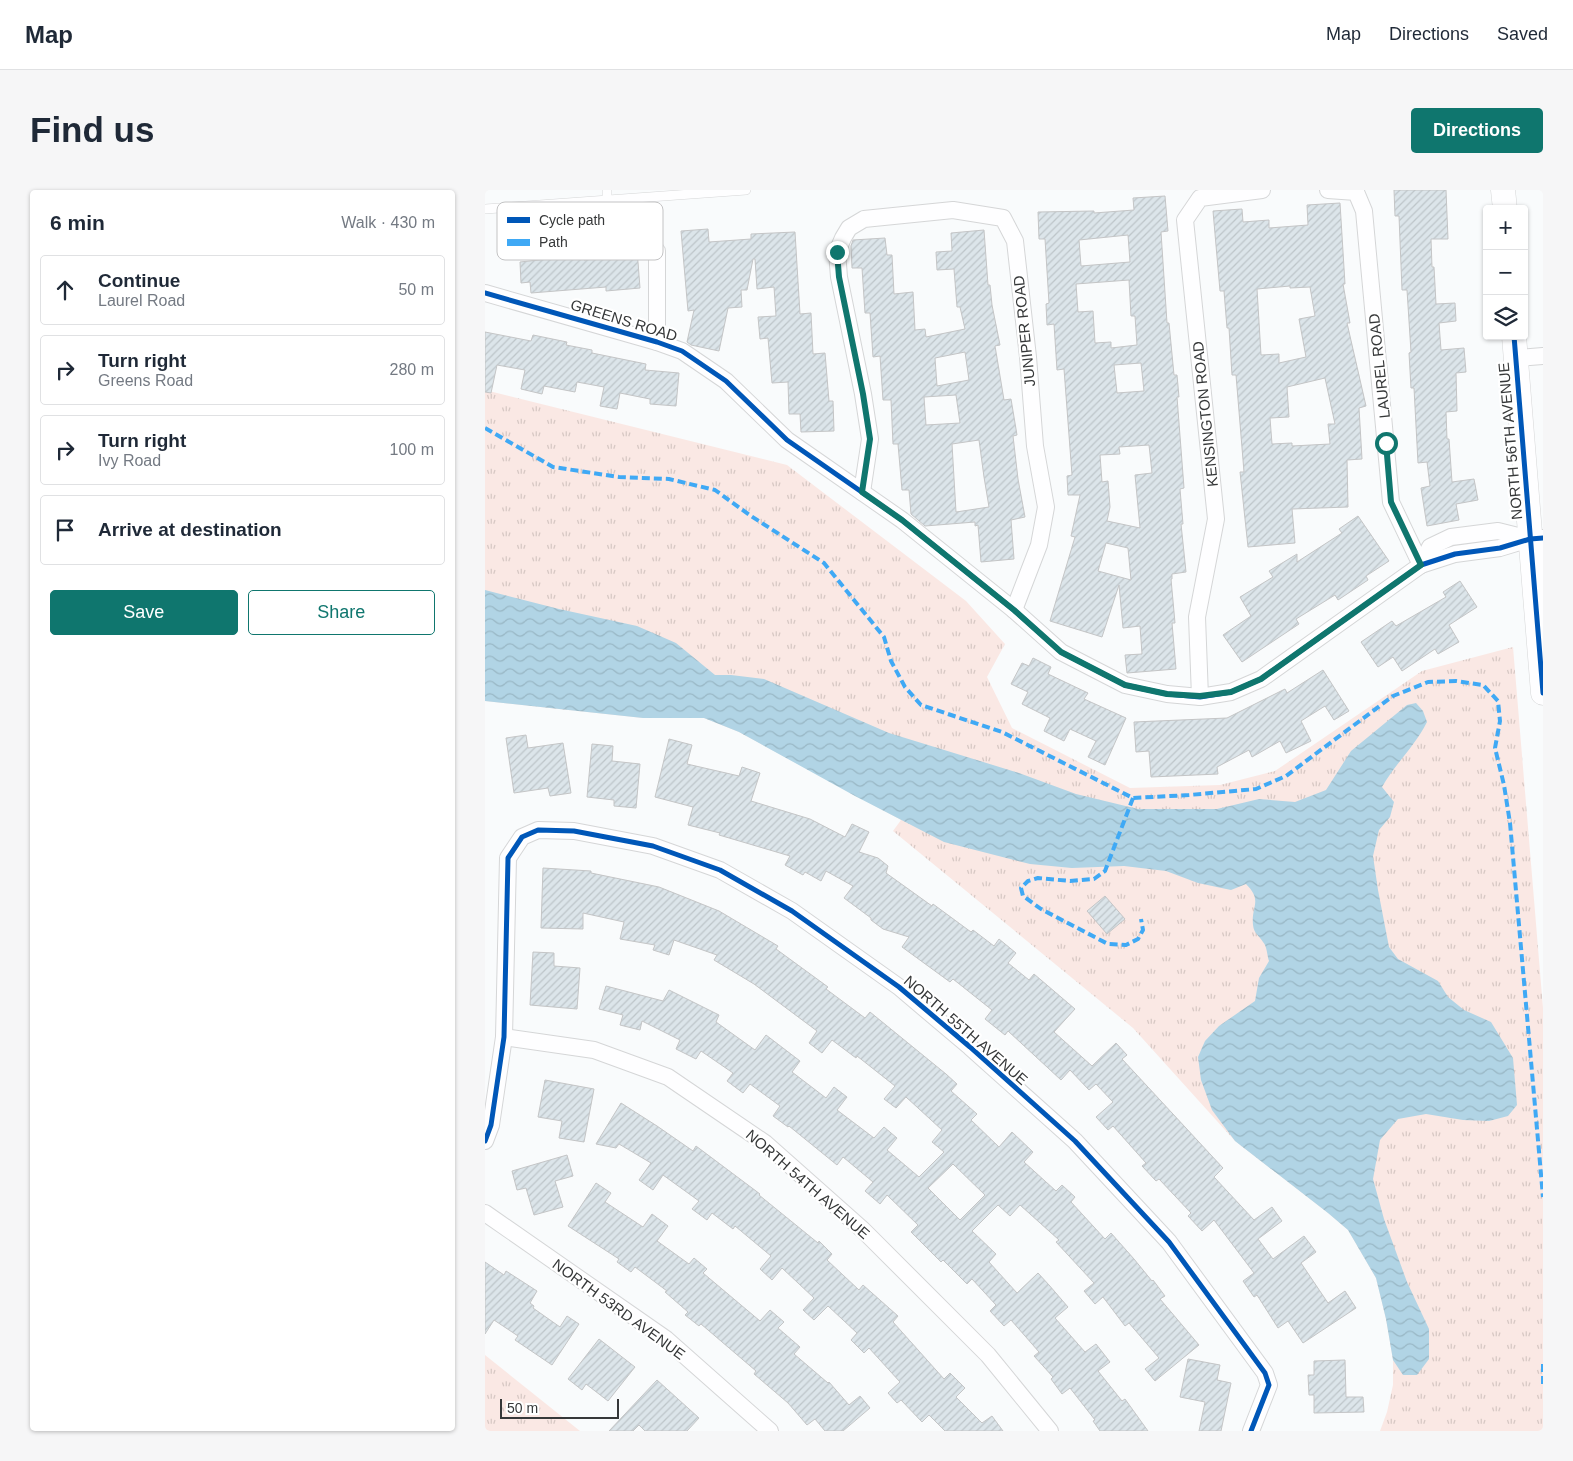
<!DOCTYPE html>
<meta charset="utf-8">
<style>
:root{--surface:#fff;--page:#f6f6f7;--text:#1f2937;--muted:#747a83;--line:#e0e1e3;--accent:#0f766e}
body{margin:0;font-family:Helvetica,sans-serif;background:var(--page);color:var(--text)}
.controls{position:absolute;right:15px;top:15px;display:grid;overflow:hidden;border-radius:5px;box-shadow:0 1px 4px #0004}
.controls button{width:45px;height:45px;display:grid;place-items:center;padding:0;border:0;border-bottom:1px solid var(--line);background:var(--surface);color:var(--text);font:25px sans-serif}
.scale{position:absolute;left:15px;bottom:12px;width:119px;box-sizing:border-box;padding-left:5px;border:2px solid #363839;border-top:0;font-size:14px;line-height:18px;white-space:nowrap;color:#363839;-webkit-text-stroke:4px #fff;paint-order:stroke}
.stop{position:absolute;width:15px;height:15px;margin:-11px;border:4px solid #0f766e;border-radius:50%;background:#fff}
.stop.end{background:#0f766e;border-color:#fff;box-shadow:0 1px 5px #0008}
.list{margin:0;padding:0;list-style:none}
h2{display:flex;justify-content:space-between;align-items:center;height:65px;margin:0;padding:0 20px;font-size:21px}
h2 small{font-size:16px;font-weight:400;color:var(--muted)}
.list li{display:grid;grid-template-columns:32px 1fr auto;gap:15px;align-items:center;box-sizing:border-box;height:70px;margin:0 10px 10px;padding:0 10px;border:1px solid var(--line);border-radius:5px}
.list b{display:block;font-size:19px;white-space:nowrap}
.list p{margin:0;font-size:16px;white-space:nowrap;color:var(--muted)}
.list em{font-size:16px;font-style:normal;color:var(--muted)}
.actions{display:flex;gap:10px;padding:15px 20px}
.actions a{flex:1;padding:11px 0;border:1px solid var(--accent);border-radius:5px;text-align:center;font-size:18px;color:var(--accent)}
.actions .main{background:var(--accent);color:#fff}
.icon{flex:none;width:28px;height:28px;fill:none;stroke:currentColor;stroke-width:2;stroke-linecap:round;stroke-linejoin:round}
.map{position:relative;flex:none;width:1058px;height:1241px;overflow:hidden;border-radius:5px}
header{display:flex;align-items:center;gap:30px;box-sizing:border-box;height:70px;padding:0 25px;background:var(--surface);border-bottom:1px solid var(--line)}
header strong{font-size:24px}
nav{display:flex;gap:28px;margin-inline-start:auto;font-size:18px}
.intro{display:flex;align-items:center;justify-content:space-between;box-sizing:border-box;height:120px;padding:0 30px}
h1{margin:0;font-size:35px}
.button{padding:12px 22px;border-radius:5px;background:var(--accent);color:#fff;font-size:18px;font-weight:700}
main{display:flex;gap:30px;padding:0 30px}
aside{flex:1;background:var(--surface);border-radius:5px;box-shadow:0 1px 4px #0004}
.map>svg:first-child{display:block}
.grass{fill:url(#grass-tufts)}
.water{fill:url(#water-waves)}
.building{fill:url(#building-hatch);stroke:#c4c5c6;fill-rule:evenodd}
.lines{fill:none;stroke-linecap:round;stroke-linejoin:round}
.lane-casing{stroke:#d5d6d7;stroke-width:10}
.street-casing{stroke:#d5d6d7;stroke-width:18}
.secondary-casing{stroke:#d5d6d7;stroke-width:25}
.lane{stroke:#fefeff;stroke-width:9}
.street{stroke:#fefeff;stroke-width:16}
.secondary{stroke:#fefeff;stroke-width:24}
.quiet{stroke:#3fa9f5;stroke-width:4;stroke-dasharray:8 4;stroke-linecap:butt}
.cycleway-casing{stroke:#fff;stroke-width:8}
.cycleway{stroke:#0057b8;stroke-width:5}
.route{stroke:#0f766e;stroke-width:6}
.labels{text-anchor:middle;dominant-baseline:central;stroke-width:4.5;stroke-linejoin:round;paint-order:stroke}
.street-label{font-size:15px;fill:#363839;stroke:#fff}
.key{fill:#fff;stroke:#c3c3c4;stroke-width:1}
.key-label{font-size:14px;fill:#363839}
</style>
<header>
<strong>Map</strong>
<nav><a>Map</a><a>Directions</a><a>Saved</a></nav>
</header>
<div class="intro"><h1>Find us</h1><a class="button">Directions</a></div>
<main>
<aside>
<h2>6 min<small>Walk · 430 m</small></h2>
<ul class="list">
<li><svg class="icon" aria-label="ahead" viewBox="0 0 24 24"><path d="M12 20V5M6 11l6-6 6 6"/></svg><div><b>Continue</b><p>Laurel Road</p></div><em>50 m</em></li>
<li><svg class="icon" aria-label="right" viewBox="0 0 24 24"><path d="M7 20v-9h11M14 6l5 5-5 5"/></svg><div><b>Turn right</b><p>Greens Road</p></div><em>280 m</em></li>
<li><svg class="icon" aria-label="right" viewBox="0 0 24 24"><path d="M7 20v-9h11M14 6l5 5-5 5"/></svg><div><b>Turn right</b><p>Ivy Road</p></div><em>100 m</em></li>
<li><svg class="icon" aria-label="arrive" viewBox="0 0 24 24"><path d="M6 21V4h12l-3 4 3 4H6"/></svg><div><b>Arrive at destination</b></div></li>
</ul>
<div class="actions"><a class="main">Save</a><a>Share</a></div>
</aside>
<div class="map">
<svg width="1058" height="1241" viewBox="0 0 1058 1241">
<defs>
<pattern id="grass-tufts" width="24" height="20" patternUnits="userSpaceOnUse" patternTransform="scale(1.25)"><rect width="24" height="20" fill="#fae8e4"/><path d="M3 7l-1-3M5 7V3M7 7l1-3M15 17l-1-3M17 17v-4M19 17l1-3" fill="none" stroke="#d7c8c4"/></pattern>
<pattern id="water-waves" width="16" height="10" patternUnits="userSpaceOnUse" patternTransform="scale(1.25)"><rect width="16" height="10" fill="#b1d4e5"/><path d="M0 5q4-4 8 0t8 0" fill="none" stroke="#99b7c5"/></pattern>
<pattern id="building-hatch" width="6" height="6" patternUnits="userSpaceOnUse" patternTransform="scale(1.25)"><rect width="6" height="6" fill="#dce5ea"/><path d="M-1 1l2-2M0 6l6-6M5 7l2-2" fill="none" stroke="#bdc5c9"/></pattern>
</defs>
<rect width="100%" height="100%" fill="#f9fbfc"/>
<g class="grass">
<polygon points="0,200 302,275 481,411 520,454 502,487 527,538 645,598 735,595 790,581 937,481 1028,457 1058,818 1058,1241 895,1241 902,1222 908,1195 908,1170 901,1129 891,1088 863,1040 843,1023 750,951 648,838 408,641 416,630 254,542 219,528 158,528 0,511"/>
<polygon points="0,1165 95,1241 0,1241"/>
</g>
<path class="water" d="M 0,400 L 74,419 L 152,436 L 191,453 L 230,485 L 246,485 L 279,489 L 404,543 L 534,583 L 591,604 L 653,619 L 732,619 L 774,609 L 810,612 L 841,600 L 866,561 L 922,515 L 931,513 L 938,521 L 942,532 C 930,556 910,574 897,597 L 909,612 L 905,627 L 894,640 L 888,666 L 893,700 L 904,757 L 913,769 L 953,791 L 963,807 L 979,820 L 1006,832 L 1028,868 L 1032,915 L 1023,926 L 1004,931 L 978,930 L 941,924 L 913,929 L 895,950 L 888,989 L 899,1029 L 922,1092 L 944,1139 L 944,1169 L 932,1185 L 918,1185 L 908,1170 L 901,1129 L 891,1088 L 863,1040 L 843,1023 L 750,951 L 727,920 L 716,890 L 713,867 L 720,851 L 734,836 L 770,811 L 774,788 L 784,771 C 782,765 782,756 778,752 C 774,745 769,744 768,735 C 766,716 778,711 761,694 L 746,700 L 713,693 L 681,681 L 639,676 L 587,678 L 545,674 L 459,652 L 370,606 L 254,542 L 219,528 L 158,528 L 0,511 Z"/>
<g class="building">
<polygon points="909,0 961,0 963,49 946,49 947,77 949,77 951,114 970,113 971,131 954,133 956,160 979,158 981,182 971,183 972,221 961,222 962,249 964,249 967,292 989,289 993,310 971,314 974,330 942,336 936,298 945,296 942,272 933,273 929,198 926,198 924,163 926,162 922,100 917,100 914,26 910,26"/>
<path d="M 680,6 L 683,41 L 676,42 L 682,133 L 684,133 L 689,185 L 692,185 L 694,207 L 692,207 L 699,298 L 695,299 L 698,334 L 696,334 L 701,382 L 687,384 L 687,389 L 686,389 L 690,433 L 687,433 L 691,479 L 642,483 L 640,465 L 657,464 L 655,436 L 638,438 L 634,395 L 617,447 L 565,431 L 590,347 L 586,346 L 595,305 L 583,305 L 582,286 L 587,285 L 579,179 L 572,180 L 569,134 L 562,135 L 561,114 L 564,113 L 560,49 L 554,49 L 553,22 L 609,21 L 609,23 L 649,20 L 648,8 ZM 643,45 L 645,72 L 596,76 L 594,50 ZM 644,90 L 646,126 L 650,126 L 652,155 L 626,158 L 626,152 L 610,153 L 608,121 L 593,122 L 591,94 ZM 656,173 L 659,201 L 632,203 L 629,175 ZM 664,255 L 667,283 L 650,285 L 655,338 L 622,331 L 625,317 L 623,291 L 617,292 L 615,265 L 635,264 L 634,257 ZM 621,353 L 643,358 L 646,390 L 613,381 Z"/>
<path d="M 855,13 L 860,94 L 858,94 L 865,133 L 862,133 L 881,216 L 874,218 L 877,269 L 862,270 L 863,317 L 807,319 L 810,353 L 763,357 L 755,282 L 759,282 L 751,185 L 747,185 L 744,138 L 742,138 L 739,101 L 735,101 L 728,21 L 757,19 L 758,32 L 784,30 L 784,38 L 823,35 L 822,15 ZM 805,96 L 805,98 L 825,97 L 830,126 L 814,129 L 821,167 L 794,173 L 794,164 L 776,165 L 772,99 ZM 840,188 L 850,234 L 843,234 L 845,254 L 807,256 L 807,253 L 787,254 L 785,228 L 804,227 L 802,197 Z"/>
<polygon points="223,39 224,52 266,49 266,44 310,42 315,124 326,123 328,164 340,163 344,211 348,211 349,241 316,242 315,224 304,224 303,192 287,193 283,148 275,149 273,127 291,126 289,97 272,99 270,69 268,69 262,100 256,100 257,117 243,118 234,161 206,155 202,152 209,120 203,121 196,41"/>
<path d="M 499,40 L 503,95 L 505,95 L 507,115 L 515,155 L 510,156 L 519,210 L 526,209 L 532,245 L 528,246 L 533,289 L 540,327 L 526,330 L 529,369 L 496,372 L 493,335 L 490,336 L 490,332 L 440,336 L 426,324 L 424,300 L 417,300 L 413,254 L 408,254 L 406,210 L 398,210 L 395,166 L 388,167 L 385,123 L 380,123 L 377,78 L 367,78 L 366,56 L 368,50 L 400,48 L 402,65 L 407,65 L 409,104 L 428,102 L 430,140 L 440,139 L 441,147 L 480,139 L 475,117 L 472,117 L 469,79 L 452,80 L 451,62 L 467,61 L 466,43 ZM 480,162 L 484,190 L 452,196 L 450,168 ZM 471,205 L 475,233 L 441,235 L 439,207 ZM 494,250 L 499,287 L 504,317 L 471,322 L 467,254 Z"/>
<polygon points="151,46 155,98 121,101 121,97 46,103 45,92 36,93 35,72 73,68 73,64 98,62 99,70 132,67 131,48"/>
<polygon points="0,142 46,151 48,145 82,152 81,155 107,160 107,163 161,174 160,180 194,183 191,216 165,214 165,209 135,203 132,219 115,216 119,197 92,192 90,202 59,196 57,204 36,199 40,180 12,175 6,203 0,202"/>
<polygon points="873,326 904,371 881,386 883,390 853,410 850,405 811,429 814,434 757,472 738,445 766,426 755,407 788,387 784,381 812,364 812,372 857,343 854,339"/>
<polygon points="975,391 992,417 964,435 974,452 953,464 950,459 917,481 908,467 893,477 876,452 907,431 911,436 961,407 958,402"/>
<polygon points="548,468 566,477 563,484 603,503 599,509 641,528 620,575 603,567 611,551 585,539 579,551 559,541 565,528 537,514 543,502 526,494 537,473 544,476"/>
<polygon points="838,480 864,521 849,530 840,516 816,531 826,551 801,563 795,551 767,567 764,560 732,577 733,584 666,587 664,561 651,562 649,532 742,528 800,499 802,503"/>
<polygon points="41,545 43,558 78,553 86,603 65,606 63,598 29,603 21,548"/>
<polygon points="184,549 207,555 202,574 254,586 257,577 275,583 266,611 325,629 360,647 367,634 384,642 374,662 393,668 403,676 401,683 447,716 448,714 486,742 488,740 509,756 514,749 531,763 523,773 544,790 549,784 590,819 569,842 607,876 631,853 642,865 637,869 738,978 729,987 769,1030 787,1017 797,1031 773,1049 788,1069 819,1046 831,1062 816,1073 843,1113 860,1101 871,1118 818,1153 803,1131 793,1138 772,1105 769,1107 758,1091 769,1083 729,1030 717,1041 703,1026 706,1023 674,989 671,991 657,976 661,973 628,936 623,940 611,927 628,912 611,894 604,900 585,880 576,890 523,841 520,845 500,829 507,820 468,789 465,792 417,757 424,747 398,739 386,730 386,728 359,708 368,696 341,681 336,691 320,682 318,685 300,675 305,666 234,645 235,643 203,635 208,617 170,607"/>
<polygon points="107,554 128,556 127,571 155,574 151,618 129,616 129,610 102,607"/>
<path d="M 58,678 L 106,681 L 106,683 L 174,697 L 234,721 L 293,756 L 291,759 L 343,797 L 341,799 L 380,828 L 385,822 L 461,884 L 472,894 L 466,901 L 492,924 L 486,930 L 514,957 L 527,942 L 548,962 L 539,972 L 571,1001 L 577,995 L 590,1007 L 586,1012 L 620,1049 L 626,1043 L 649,1069 L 667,1091 L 668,1090 L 680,1106 L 675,1109 L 714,1155 L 670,1191 L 660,1179 L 674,1168 L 644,1133 L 640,1136 L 618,1107 L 610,1114 L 599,1101 L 609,1093 L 571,1052 L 574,1050 L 535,1015 L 525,1026 L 513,1015 L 487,1041 L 511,1064 L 504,1072 L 532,1103 L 553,1083 L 564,1095 L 583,1117 L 570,1128 L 600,1162 L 611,1154 L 625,1172 L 613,1181 L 637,1211 L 640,1209 L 663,1241 L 615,1241 L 608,1231 L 610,1230 L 585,1198 L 577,1204 L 566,1189 L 568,1187 L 549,1166 L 554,1162 L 526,1130 L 519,1136 L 505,1121 L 511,1115 L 487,1089 L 482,1094 L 458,1070 L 456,1072 L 426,1042 L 433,1035 L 402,1005 L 395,1014 L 380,1001 L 388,992 L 358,967 L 352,975 L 304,936 L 303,937 L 288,926 L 295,916 L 265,894 L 258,903 L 242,891 L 248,883 L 216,861 L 211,869 L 191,859 L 195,850 L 157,831 L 155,840 L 135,835 L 138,825 L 114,819 L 121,796 L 178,811 L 184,800 L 234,825 L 231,832 L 270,860 L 281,845 L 315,871 L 307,882 L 341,908 L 349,897 L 362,907 L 352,920 L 389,948 L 399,937 L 412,948 L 402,960 L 434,987 L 459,962 L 447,952 L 457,940 L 421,907 L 411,918 L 399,909 L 410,896 L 372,866 L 371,868 L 347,850 L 337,863 L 324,853 L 332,841 L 269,794 L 229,770 L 232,765 L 189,750 L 184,765 L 168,760 L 170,755 L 135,749 L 139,732 L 98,723 L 98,739 L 56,738 ZM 468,974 L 500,1005 L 475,1030 L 443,998 Z"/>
<polygon points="620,706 640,729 622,744 602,721"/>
<polygon points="48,762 69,763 69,776 95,778 92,819 45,815"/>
<polygon points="60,890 109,899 99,952 74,948 77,931 53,927"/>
<polygon points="136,913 172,936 208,961 211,956 275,1004 274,1005 333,1053 334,1051 347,1064 342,1070 374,1100 378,1095 413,1126 408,1132 459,1189 465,1183 480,1198 471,1207 497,1233 507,1226 518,1241 460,1241 444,1225 437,1232 416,1210 412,1213 403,1203 415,1192 384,1158 379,1163 366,1150 372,1143 343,1116 329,1130 318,1120 329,1108 297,1078 287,1090 275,1079 286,1066 250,1036 248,1039 227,1023 222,1030 207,1019 214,1011 178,985 168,1000 154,990 166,973 134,954 131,958 111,954"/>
<polygon points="82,965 88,986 70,991 78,1017 49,1025 41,998 32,1000 27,981"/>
<polygon points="111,993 126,1003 120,1012 158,1037 167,1024 183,1036 172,1051 204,1074 209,1068 222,1079 218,1083 275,1131 285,1120 299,1132 293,1138 315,1157 309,1164 343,1193 344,1192 364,1215 375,1206 385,1218 358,1241 340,1241 330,1229 322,1235 303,1213 269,1184 271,1181 216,1134 214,1136 200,1125 203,1122 180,1102 182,1101 150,1077 146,1082 132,1072 134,1069 83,1036"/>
<polygon points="0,1072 19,1085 21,1081 52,1101 45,1113 49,1116 48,1118 75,1137 82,1126 94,1134 67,1175 30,1150 33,1146 9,1130 0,1144"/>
<polygon points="114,1149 150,1177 123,1211 101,1194 97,1200 83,1189"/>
<polygon points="703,1169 735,1175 732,1190 746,1193 736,1241 714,1241 720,1212 695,1207"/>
<polygon points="860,1170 861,1207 878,1207 879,1222 829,1223 829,1205 824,1205 823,1185 829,1185 829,1171"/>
<polygon points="172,1190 214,1228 202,1241 160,1241 154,1235 148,1241 124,1241"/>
</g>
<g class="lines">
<g class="lane-casing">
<g id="lane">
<polyline points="122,0 122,10"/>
<polyline points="0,19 261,0"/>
</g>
</g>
<g class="street-casing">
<g id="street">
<polyline points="843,0 871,2 879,21 906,312 936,375"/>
<polyline points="172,61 172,152"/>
<polyline points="0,103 172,152 197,161 241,191 302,250 417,330 529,420 576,462 640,495 682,504 715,507 746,502 776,489 936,375 970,364 1015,358 1045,349 1058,348"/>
<polyline points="1031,168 1058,166"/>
<polyline points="377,302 385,249 378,204 354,87 352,62 358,48 364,38 379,29 468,20 518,28 530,51 543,167 550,256 561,317 554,355 529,420"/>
<polyline points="936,375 945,357 966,347 1013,341 1045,349"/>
<polyline points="715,507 712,427 731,329 700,30 715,8 777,0"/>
<polyline points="19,847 109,860 183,887 280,953 378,1040 503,1165 565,1241"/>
<polyline points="0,951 6,935 19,847 23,668 37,647 53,640 89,641 168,656 235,680 307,721 414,797 485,857 590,951 684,1052 780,1183 784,1195 766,1241"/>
<polyline points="0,1023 181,1149 285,1241"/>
</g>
</g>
<g class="secondary-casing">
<g id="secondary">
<polyline points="1018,0 1020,19"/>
<polyline points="1029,146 1058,503"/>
</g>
</g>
<use href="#lane" class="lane"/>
<use href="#street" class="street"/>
<use href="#secondary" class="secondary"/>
<g class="quiet">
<polyline points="0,238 68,277 134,287 184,289 230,300 266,326 339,373 399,447 406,471 420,497 436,515 517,542 648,608 704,605 771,599 801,586 908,506 943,492 971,491 998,495 1013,511 1015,531 1010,558 1019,595 1025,633 1058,1007"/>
<polyline points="648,608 620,681 609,689 585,691 553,688 543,691 536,698 538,706 556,719 623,754 641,755 653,749 658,740 656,729"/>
<polyline points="1058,1174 1058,1197"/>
</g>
<g class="cycleway-casing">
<g id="cycleway">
<polyline points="0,103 172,152 197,161 241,191 302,250 417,330 529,420 576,462 640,495 682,504 715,507 746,502 776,489 936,375 970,364 1015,358 1045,349 1058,348"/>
<polyline points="1029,146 1058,503"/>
<polyline points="0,951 6,935 19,847 23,668 37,647 53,640 89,641 168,656 235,680 307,721 414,797 485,857 590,951 684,1052 780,1183 784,1195 766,1241"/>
</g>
</g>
<use href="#cycleway" class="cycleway"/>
</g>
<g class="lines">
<polyline class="route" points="352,62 354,87 378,204 385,249 377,302 417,330 529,420 576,462 640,495 682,504 715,506 746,502 776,489 936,375 906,312 901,253"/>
</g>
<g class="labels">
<g class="street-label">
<text transform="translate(139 130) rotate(17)">GREENS ROAD</text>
<text transform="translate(539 141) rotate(-96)">JUNIPER ROAD</text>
<text transform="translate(894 176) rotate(-96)">LAUREL ROAD</text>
<text transform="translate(720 224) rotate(-96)">KENSINGTON ROAD</text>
<text transform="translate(1025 251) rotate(-95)">NORTH 56TH AVENUE</text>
<text transform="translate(481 840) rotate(41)">NORTH 55TH AVENUE</text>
<text transform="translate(323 994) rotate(41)">NORTH 54TH AVENUE</text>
<text transform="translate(134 1119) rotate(36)">NORTH 53RD AVENUE</text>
</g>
</g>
<rect x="12" y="12" width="166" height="58" rx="8" class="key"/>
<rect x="22" y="27" width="23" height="6" fill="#0057b8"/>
<rect x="22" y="49" width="23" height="7" fill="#3fa9f5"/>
<g class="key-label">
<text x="54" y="35">Cycle path</text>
<text x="54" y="57">Path</text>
</g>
</svg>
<div class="controls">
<button>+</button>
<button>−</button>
<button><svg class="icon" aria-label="layers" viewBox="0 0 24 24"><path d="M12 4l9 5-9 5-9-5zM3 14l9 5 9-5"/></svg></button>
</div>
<div class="scale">50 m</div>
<div class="stop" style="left:901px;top:253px"></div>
<div class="stop end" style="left:352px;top:62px"></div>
</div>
</main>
